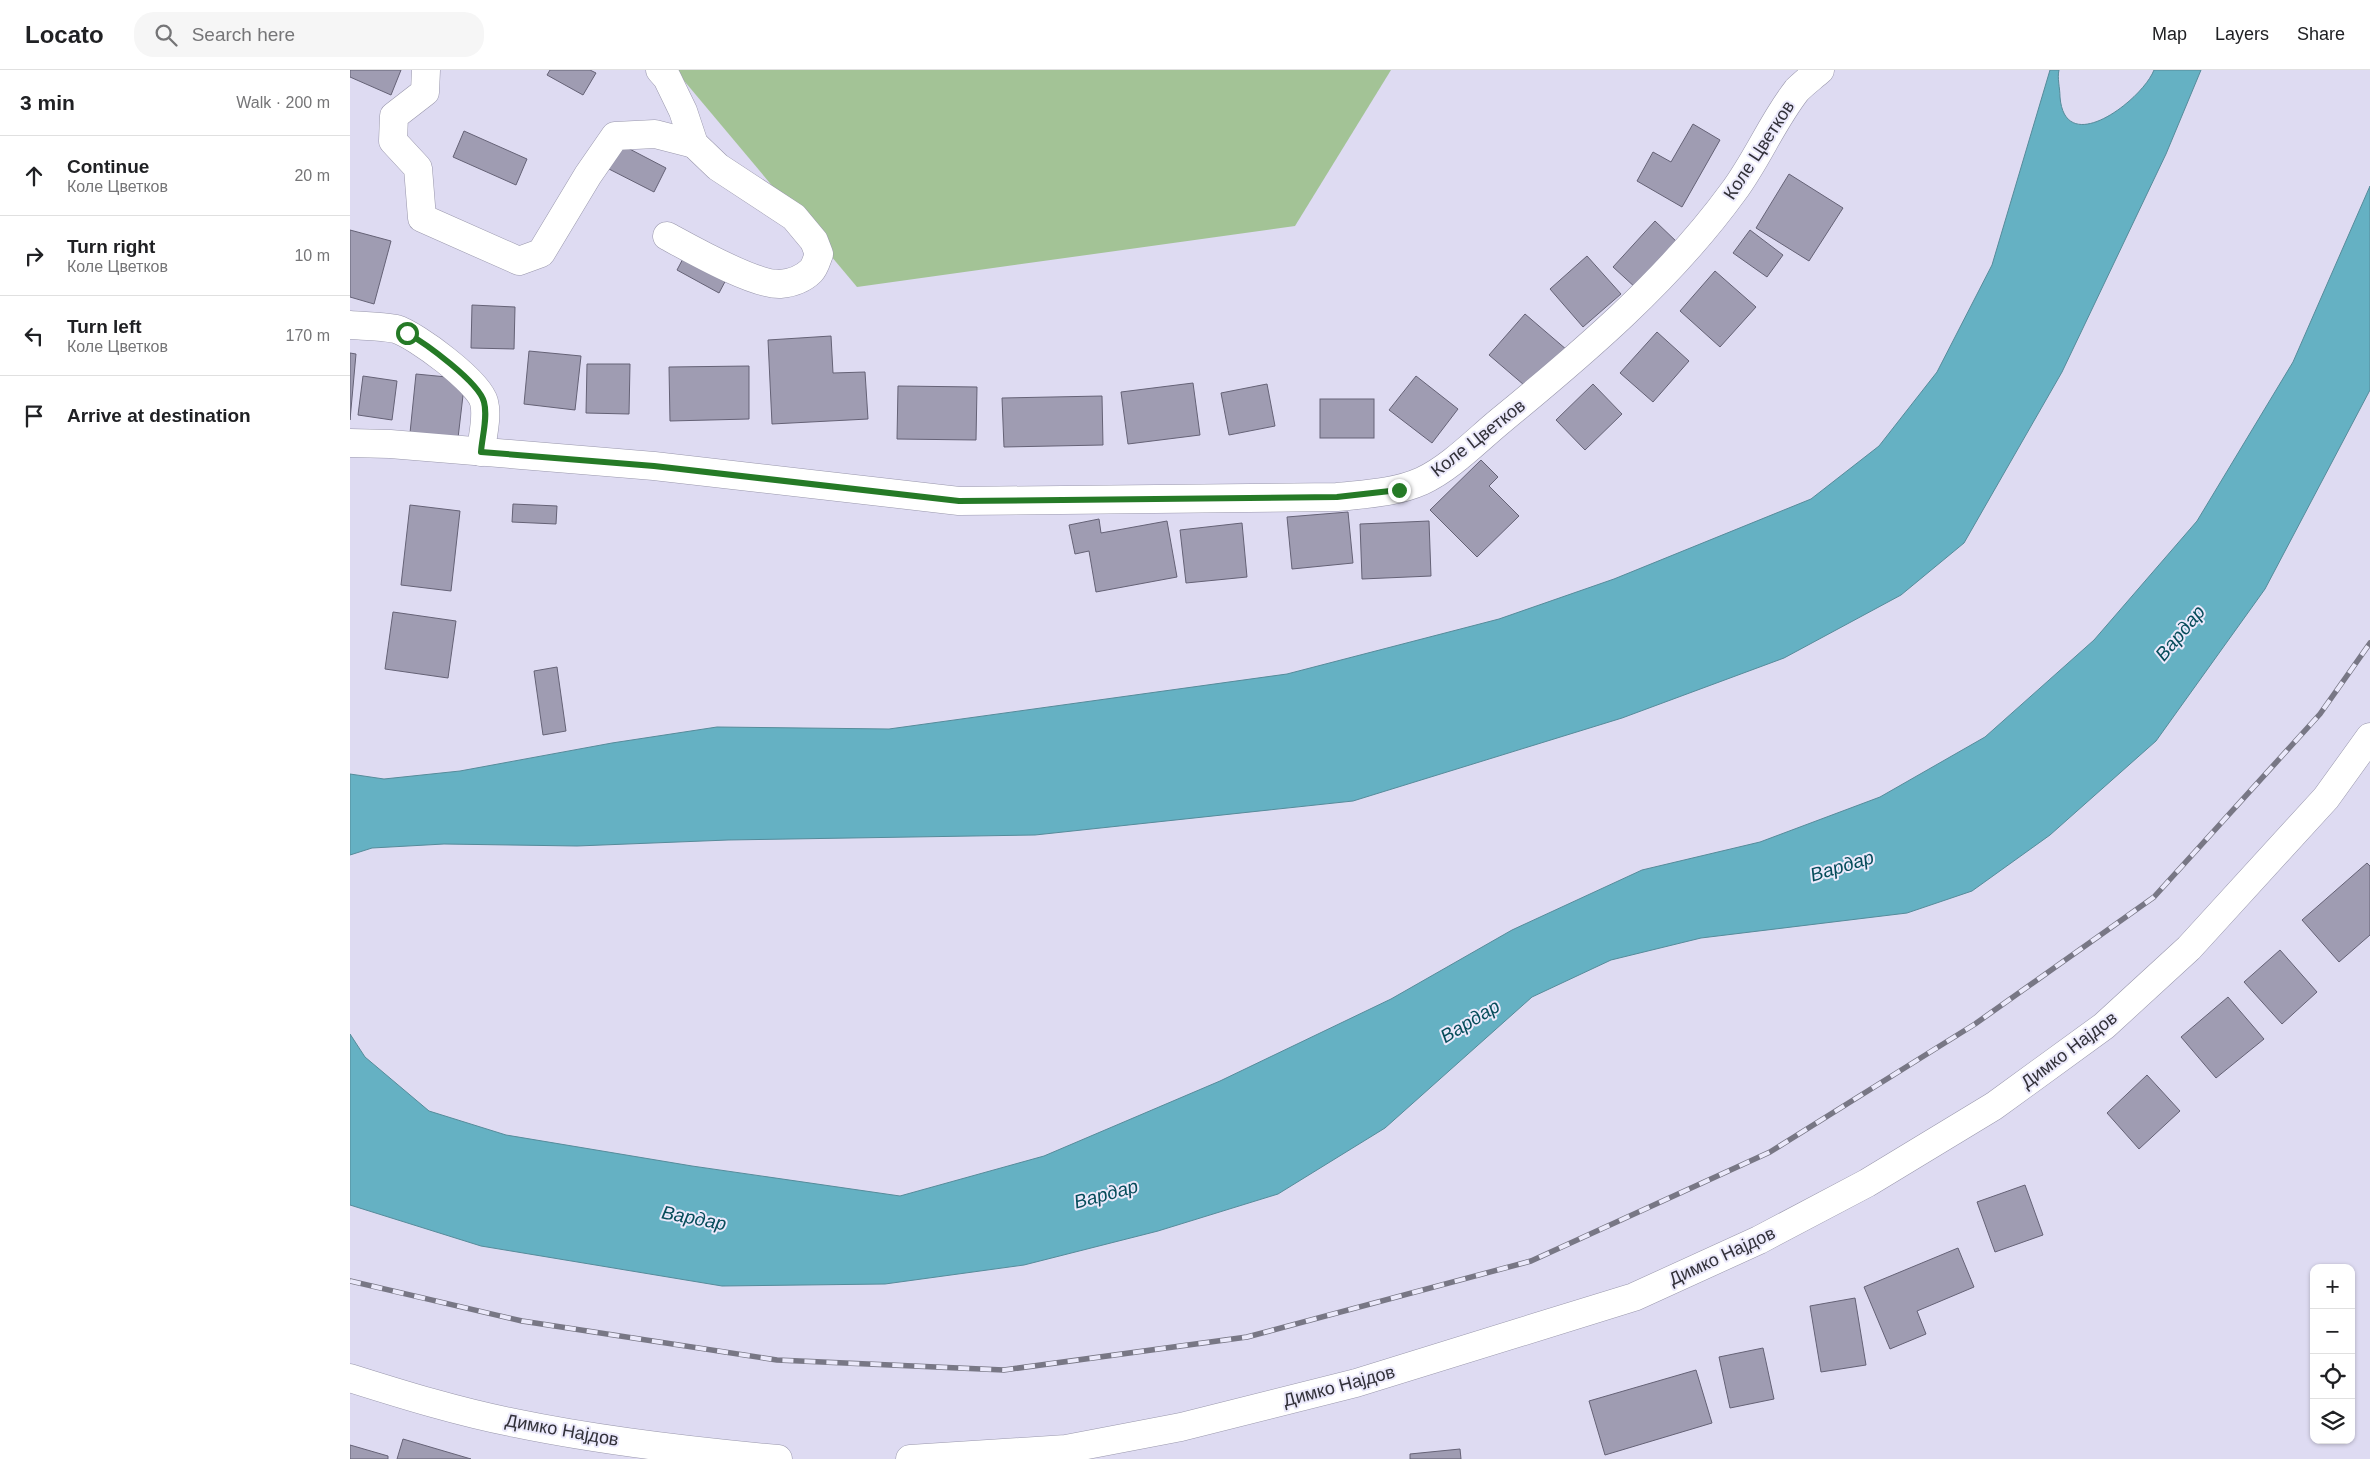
<!DOCTYPE html>
<meta charset="utf-8">
<style>
:root{--surface:#fff;--page:#f6f6f6;--text:#202124;--muted:#757577;--line:#e0e0e0}
body{margin:0;font-family:Arial,sans-serif;background:var(--page);color:var(--text)}
.controls{position:absolute;right:15px;bottom:15px;display:grid;overflow:hidden;border-radius:10px;box-shadow:0 1px 4px #0004}
.controls button{width:45px;height:45px;display:grid;place-items:center;padding:0;border:0;border-bottom:1px solid var(--line);background:var(--surface);color:var(--text);font:25px sans-serif}
.stop{position:absolute;width:15px;height:15px;margin:-11px;border:4px solid #257a26;border-radius:50%;background:#fff}
.stop.end{background:#257a26;border-color:#fff;box-shadow:0 1px 5px #0008}
.list{margin:0;padding:0;list-style:none}
h2{display:flex;justify-content:space-between;align-items:center;height:65px;margin:0;padding:0 20px;font-size:21px}
h2 small{font-size:16px;font-weight:400;color:var(--muted)}
.list li{display:grid;grid-template-columns:32px 1fr auto;gap:15px;align-items:center;box-sizing:border-box;height:80px;padding:0 20px;border-top:1px solid var(--line)}
.list b{display:block;font-size:19px;white-space:nowrap}
.list p{margin:0;font-size:16px;white-space:nowrap;color:var(--muted)}
.list em{font-size:16px;font-style:normal;color:var(--muted)}
.icon{flex:none;width:28px;height:28px;fill:none;stroke:currentColor;stroke-width:2;stroke-linecap:round;stroke-linejoin:round}
.map{position:relative;flex:none;width:2020px;height:1389px;overflow:hidden}
header{display:flex;align-items:center;gap:30px;box-sizing:border-box;height:70px;padding:0 25px;background:var(--surface);border-bottom:1px solid var(--line)}
header strong{font-size:24px}
nav{display:flex;gap:28px;margin-inline-start:auto;font-size:18px}
.search{width:350px;height:45px;background:var(--page);display:flex;align-items:center;gap:12px;box-sizing:border-box;padding:0 18px;border-radius:20px;color:var(--muted);font-size:19px}
main{display:flex}
aside{flex:1;background:var(--surface)}
.map>svg:first-child{display:block}
.green{fill:#a3c396}
.water{fill:#65b1c3;stroke:#568b9a}
.building{fill:#9f9cb2;stroke:#656276}
.lines{fill:none;stroke-linecap:round;stroke-linejoin:round}
.street-casing{stroke:#9997ac;stroke-width:29}
.secondary-casing{stroke:#9997ac;stroke-width:29}
.street{stroke:#fff;stroke-width:28}
.secondary{stroke:#fff;stroke-width:28}
.rail-casing{stroke:#787785;stroke-width:5.5}
.rail{stroke:#ebe9fb;stroke-width:4;stroke-dasharray:11;stroke-linecap:butt}
.route{stroke:#257a26;stroke-width:6}
.labels{text-anchor:middle;dominant-baseline:central;stroke-width:4;stroke-linejoin:round;paint-order:stroke}
.street-label{font-size:18px;fill:#323139;stroke:#ebe9fb}
.water-label{font-size:19px;font-style:italic;fill:#064c5a;stroke:#ebe9fb}
</style>
<header>
<strong>Locato</strong>
<div class="search"><svg class="icon" aria-label="search" viewBox="0 0 24 24"><circle cx="10" cy="10" r="6"/><path d="M15 15l6 6"/></svg>Search here</div>
<nav><a>Map</a><a>Layers</a><a>Share</a></nav>
</header>
<main>
<aside>
<h2>3 min<small>Walk · 200 m</small></h2>
<ul class="list">
<li><svg class="icon" aria-label="ahead" viewBox="0 0 24 24"><path d="M12 20V5M6 11l6-6 6 6"/></svg><div><b>Continue</b><p>Коле Цветков</p></div><em>20 m</em></li>
<li><svg class="icon" aria-label="right" viewBox="0 0 24 24"><path d="M7 20v-9h11M14 6l5 5-5 5"/></svg><div><b>Turn right</b><p>Коле Цветков</p></div><em>10 m</em></li>
<li><svg class="icon" aria-label="left" viewBox="0 0 24 24"><path d="M17 20v-9H6M10 6l-5 5 5 5"/></svg><div><b>Turn left</b><p>Коле Цветков</p></div><em>170 m</em></li>
<li><svg class="icon" aria-label="arrive" viewBox="0 0 24 24"><path d="M6 21V4h12l-3 4 3 4H6"/></svg><div><b>Arrive at destination</b></div></li>
</ul>
</aside>
<div class="map">
<svg width="2020" height="1389" viewBox="0 0 2020 1389">
<rect width="100%" height="100%" fill="#dedbf2"/>
<polygon class="green" points="325,0 1041,0 945,156 507,217"/>
<g class="water">
<path d="M 1700,0 L 1709,0 C 1707,8 1710,18 1710,27 C 1715,90 1793,29 1804,0 L 1851,0 L 1816,84 L 1712,302 L 1614,473 L 1551,525 L 1434,588 L 1272,648 L 1003,731 L 685,765 L 378,770 L 227,776 L 94,774 L 22,778 L 0,785 L 0,704 L 34,709 L 110,701 L 262,673 L 367,657 L 539,659 L 937,604 L 1149,549 L 1264,509 L 1461,429 L 1529,376 L 1587,302 L 1642,195 Z"/>
<polygon points="2020,116 2020,320 1915,519 1806,671 1700,765 1622,821 1557,843 1351,868 1261,890 1182,927 1035,1058 928,1124 808,1161 674,1195 535,1214 372,1216 131,1176 0,1135 0,964 15,987 79,1041 156,1065 342,1096 550,1126 694,1086 870,1011 1041,929 1162,860 1292,800 1410,772 1530,727 1635,667 1744,570 1847,451 1943,292"/>
</g>
<g class="building">
<polygon points="0,0 51,0 41,25 0,7"/>
<polygon points="200,0 240,0 246,3 233,25 197,5"/>
<polygon points="1343,54 1370,70 1332,137 1287,111 1303,82 1321,92"/>
<polygon points="114,61 177,89 166,115 103,87"/>
<polygon points="270,74 316,98 304,122 257,98"/>
<polygon points="1439,104 1493,138 1459,191 1406,158"/>
<polygon points="1305,151 1328,173 1287,219 1263,197"/>
<polygon points="0,160 41,171 24,234 0,227"/>
<polygon points="1400,160 1433,185 1417,207 1383,183"/>
<polygon points="336,183 378,206 369,223 327,200"/>
<polygon points="1237,186 1271,224 1233,257 1200,219"/>
<polygon points="1365,201 1406,237 1370,277 1330,241"/>
<polygon points="122,235 165,237 164,279 121,278"/>
<polygon points="1175,244 1217,280 1181,321 1139,285"/>
<polygon points="1307,262 1339,291 1303,332 1270,303"/>
<polygon points="481,266 483,303 515,302 518,349 422,354 418,270"/>
<polygon points="179,281 231,286 225,340 174,334"/>
<polygon points="0,283 6,284 0,350"/>
<polygon points="237,294 280,294 279,344 236,343"/>
<polygon points="399,296 399,349 320,351 319,297"/>
<polygon points="66,304 107,308 114,317 108,368 60,363"/>
<polygon points="13,306 47,311 42,350 8,345"/>
<polygon points="1066,306 1108,339 1082,373 1039,340"/>
<polygon points="843,313 850,365 778,374 771,322"/>
<polygon points="917,314 925,356 879,365 871,323"/>
<polygon points="1243,314 1272,344 1235,380 1206,350"/>
<polygon points="548,316 627,317 626,370 547,369"/>
<polygon points="752,326 753,375 654,377 652,328"/>
<rect x="970" y="329" width="54" height="39"/>
<polygon points="1131,390 1148,407 1139,416 1169,446 1127,487 1080,440"/>
<polygon points="163,434 207,436 206,454 162,452"/>
<polygon points="60,435 110,441 101,521 51,515"/>
<polygon points="998,442 1003,493 942,499 937,447"/>
<polygon points="749,449 751,463 817,451 827,507 746,522 739,481 725,484 719,455"/>
<polygon points="1079,451 1081,506 1012,509 1010,454"/>
<polygon points="892,453 897,507 836,513 830,460"/>
<polygon points="43,542 106,551 98,608 35,599"/>
<polygon points="207,597 216,661 193,665 184,601"/>
<polygon points="2017,793 2020,796 2020,865 1989,892 1952,850"/>
<polygon points="1930,880 1967,922 1932,954 1894,912"/>
<polygon points="1878,927 1914,969 1866,1008 1831,967"/>
<polygon points="1797,1005 1830,1041 1789,1079 1757,1043"/>
<polygon points="1675,1115 1693,1165 1645,1182 1627,1132"/>
<polygon points="1608,1178 1624,1217 1567,1241 1576,1264 1540,1279 1514,1217"/>
<polygon points="1505,1228 1516,1295 1471,1302 1460,1236"/>
<polygon points="1413,1278 1424,1329 1380,1338 1369,1287"/>
<polygon points="1346,1300 1362,1353 1255,1385 1239,1331"/>
<polygon points="53,1369 121,1389 47,1389"/>
<polygon points="0,1375 38,1386 38,1389 0,1389"/>
<polygon points="1110,1379 1111,1389 1060,1389 1060,1384"/>
</g>
<g class="lines">
<g class="street-casing">
<g id="street">
<polyline points="76,0 75,22 44,46 43,71 68,98 72,148 169,191 191,183 238,105 265,66 305,64 344,74"/>
<path d="M 310,0 L 317,8 L 333,41 L 344,74 L 368,97 L 444,147 L 464,171 L 469,184 C 467,189 465,197 461,201 C 453,209 441,213 430,214 C 404,215 341,179 317,166"/>
<path d="M 0,255 C 15,256 32,256 46,259 C 66,265 129,312 134,332 C 138,347 132,367 131,382"/>
<path d="M 0,373 L 40,374 L 304,396 L 609,431 L 987,427 C 1016,424 1045,423 1072,411 C 1100,398 1125,372 1149,352 C 1233,283 1319,210 1383,122 C 1407,90 1422,52 1447,20 C 1454,13 1462,7 1470,0"/>
</g>
</g>
<g class="secondary-casing">
<g id="secondary">
<path d="M 0,1308 C 54,1325 109,1342 165,1353 C 252,1371 339,1381 428,1389"/>
<polyline points="560,1389 716,1379 831,1357 1006,1313 1284,1227 1409,1170 1517,1113 1644,1036 1754,956 1839,878 1976,728 2020,667"/>
</g>
</g>
<use href="#street" class="street"/>
<use href="#secondary" class="secondary"/>
<g class="rail-casing">
<polyline id="rail" points="0,1211 172,1251 427,1290 654,1300 897,1267 1181,1191 1420,1082 1625,954 1804,827 1970,644 2020,573"/>
</g>
<use href="#rail" class="rail"/>
</g>
<g class="lines">
<path class="route" d="M 57,263 C 75,273 129,312 134,332 C 138,347 132,367 131,382 L 304,396 L 609,431 L 987,427 L 1049,420"/>
</g>
<g class="labels">
<g class="street-label">
<text transform="translate(1409 80) rotate(-57)">Коле Цветков</text>
<text transform="translate(1128 368) rotate(-38)">Коле Цветков</text>
<text transform="translate(1719 980) rotate(-37)">Димко Најдов</text>
<text transform="translate(1372 1186) rotate(-25)">Димко Најдов</text>
<text transform="translate(989 1316) rotate(-15)">Димко Најдов</text>
<text transform="translate(212 1360) rotate(10)">Димко Најдов</text>
</g>
<g class="water-label">
<text transform="translate(1830 563) rotate(-50)">Вардар</text>
<text transform="translate(1492 796) rotate(-17)">Вардар</text>
<text transform="translate(1120 951) rotate(-31)">Вардар</text>
<text transform="translate(756 1124) rotate(-15)">Вардар</text>
<text transform="translate(344 1148) rotate(11)">Вардар</text>
</g>
</g>
</svg>
<div class="controls">
<button>+</button>
<button>−</button>
<button><svg class="icon" aria-label="locate" viewBox="0 0 24 24"><circle cx="12" cy="12" r="6"/><path d="M12 2v4M12 18v4M2 12h4M18 12h4"/></svg></button>
<button><svg class="icon" aria-label="layers" viewBox="0 0 24 24"><path d="M12 4l9 5-9 5-9-5zM3 14l9 5 9-5"/></svg></button>
</div>
<div class="stop" style="left:57px;top:263px"></div>
<div class="stop end" style="left:1049px;top:420px"></div>
</div>
</main>
